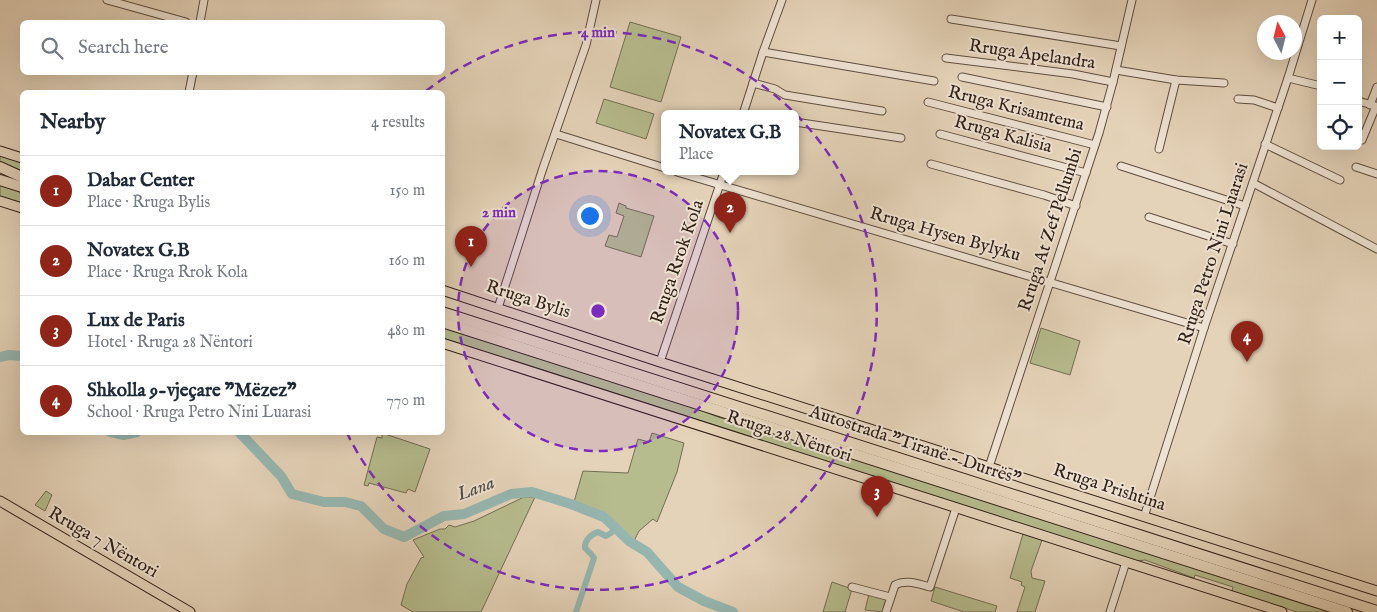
<!DOCTYPE html>
<meta charset="utf-8">
<style>
:root{--surface:#fff;--page:#f2f2f3;--text:#1f2937;--muted:#747a83;--line:#e0e1e3;--accent:#8f2418}
body{margin:0;font-family:"IM FELL English",serif;background:var(--page);color:var(--text)}
.controls{position:absolute;right:15px;top:15px;display:grid;overflow:hidden;border-radius:8px;box-shadow:0 5px 20px #0002}
.controls button{width:45px;height:45px;display:grid;place-items:center;padding:0;border:0;border-bottom:1px solid var(--line);background:var(--surface);color:var(--text);font:25px sans-serif}
.compass{position:absolute;left:1257px;top:15px;width:45px;height:45px;border-radius:50%;background:var(--surface);box-shadow:0 5px 20px #0002;rotate:353deg}
.you{position:absolute;left:589px;top:215px;width:18px;height:18px;margin:-12px;border:4px solid #fff;border-radius:50%;background:#1a73e8;box-shadow:0 0 0 8px #1a73e833}
.badge{display:grid;place-items:center;width:32px;height:32px;border-radius:50%;background:var(--accent);color:#fff;font-size:16px;font-weight:700}
.pin{position:absolute;translate:-50% -41px;filter:drop-shadow(0 1px 2px #0008)}
.pin::after{content:'';position:absolute;top:26px;width:18px;height:15px;background:inherit;clip-path:polygon(0 0,100% 0,50% 100%)}
.popup{position:absolute;left:661px;top:110px;width:138px;height:65px;box-sizing:border-box;display:grid;place-content:center;border-radius:8px;background:var(--surface);filter:drop-shadow(0 1px 4px #0005);font-size:16px;white-space:nowrap;color:var(--muted)}
.popup b{font-size:19px;color:var(--text)}
.popup::after{content:'';position:absolute;left:50%;top:100%;margin-left:-10px;border:10px solid transparent;border-top-color:var(--surface)}
.list{margin:0;padding:0;list-style:none}
h2{display:flex;justify-content:space-between;align-items:center;height:65px;margin:0;padding:0 20px;font-size:21px}
h2 small{font-size:16px;font-weight:400;color:var(--muted)}
.list li{display:grid;grid-template-columns:32px 1fr auto;gap:15px;align-items:center;box-sizing:border-box;height:70px;padding:0 20px;border-top:1px solid var(--line)}
.list b{display:block;font-size:19px;white-space:nowrap}
.list p{margin:0;font-size:16px;white-space:nowrap;color:var(--muted)}
.list em{font-size:16px;font-style:normal;color:var(--muted)}
.icon{flex:none;width:28px;height:28px;fill:none;stroke:currentColor;stroke-width:2;stroke-linecap:round;stroke-linejoin:round}
.map{position:relative;flex:none;width:1377px;height:612px;overflow:hidden}
.search{position:absolute;background:var(--surface);box-shadow:0 5px 20px #0002;left:20px;top:20px;width:425px;height:55px;display:flex;align-items:center;gap:12px;box-sizing:border-box;padding:0 18px;border-radius:8px;color:var(--muted);font-size:19px}
.panel{position:absolute;background:var(--surface);box-shadow:0 5px 20px #0002;left:20px;top:90px;width:425px;height:345px;border-radius:8px}
.map>svg:first-child{display:block}
.green{fill:#b6bc8e;stroke:#746e54}
.lines{fill:none;stroke-linecap:round;stroke-linejoin:round}
.canal{stroke:#96b7b1;stroke-width:6}
.river{stroke:#96b7b1;stroke-width:10}
.minor-casing{stroke:#5e4e41;stroke-width:9}
.major-casing{stroke:#312119;stroke-width:11}
.highway-casing{stroke:#312119;stroke-width:12}
.minor{stroke:#eee2d2;stroke-width:7}
.major{stroke:#e5d3b9;stroke-width:9}
.highway{stroke:#e5d3b9;stroke-width:10}
.ring{fill:none;stroke:#7b2cbf;stroke-width:2.5;stroke-dasharray:9 6}
.labels{text-anchor:middle;dominant-baseline:central;stroke-width:4;stroke-linejoin:round;paint-order:stroke}
.street-label{font-size:18px;fill:#312119;stroke:#eee2d2}
.water-label{font-size:19px;font-style:italic;fill:#4f4e47;stroke:#eee2d2}
.centre{fill:#7b2cbf;stroke:#eee2d2;stroke-width:2.5}
.ring-label{font-size:15px;text-anchor:middle;font-weight:bold;fill:#7b2cbf;stroke:#eee2d2;stroke-width:4;stroke-linejoin:round;paint-order:stroke}
</style>
<div class="map">
<svg width="1377" height="612" viewBox="0 0 1377 612">
<rect width="100%" height="100%" fill="#e5d3b9"/>
<filter id="stains"><feTurbulence type="fractalNoise" baseFrequency=".004" numOctaves="4"/><feColorMatrix values="0 0 0 0 .2 0 0 0 0 .09 0 0 0 0 .02 0 0 0 .5 -.17"/></filter>
<radialGradient id="worn" r=".72"><stop offset=".6" stop-color="#630" stop-opacity="0"/><stop offset="1" stop-color="#630" stop-opacity=".3"/></radialGradient>
<g class="green">
<polygon points="630,22 681,37 661,102 610,87"/>
<polygon points="604,99 654,114 646,139 596,123"/>
<polygon points="0,154 22,162 22,172 0,165"/>
<polygon points="0,184 22,191 22,204 0,197"/>
<polygon points="619,203 626,206 626,208 654,216 641,257 605,246 609,235 617,237 624,216 616,213"/>
<path d="M 443,325 L 699,408 C 710,415 726,421 739,421 L 1337,612 L 1297,612 L 1232,591 L 1233,587 L 1195,575 L 1194,578 L 1145,560 L 1137,561 L 443,338 Z"/>
<polygon points="1041,328 1080,341 1070,375 1030,363"/>
<polygon points="382,433 430,449 415,492 408,489 406,493 369,483 368,486 364,485 377,437 382,438"/>
<polygon points="652,433 684,443 677,472 657,522 653,519 639,531 634,541 606,516 574,502 583,471 628,473 638,439 649,442"/>
<polygon points="46,491 52,495 45,511 35,505"/>
<polygon points="524,497 535,497 481,612 413,612 401,605 407,584 421,558 424,557 413,540 440,529 445,529 449,525 455,527 474,521"/>
<polygon points="1023,534 1042,540 1031,571 1032,578 1045,581 1035,612 1017,612 1025,587 1021,585 1022,582 1010,578"/>
<polygon points="832,582 852,589 845,612 823,612"/>
<polygon points="935,587 997,606 995,612 964,612 931,601"/>
<polygon points="869,594 887,599 884,612 865,610"/>
</g>
<g class="lines">
<path class="canal" d="M 576,612 L 594,558 L 591,554 L 585,548 C 584,541 591,534 598,532 L 606,536 L 611,533 L 615,529"/>
<g class="river">
<polyline points="0,357 9,355 22,356"/>
<polyline points="110,432 123,435 137,432"/>
<polyline points="239,432 281,476 292,494 324,502 345,502 361,506 384,529 404,537 444,516 464,514 511,494 532,492 571,504 604,517 629,541 647,552 678,587 704,601 733,612"/>
</g>
<g class="minor-casing">
<g id="minor">
<polyline points="107,0 186,22"/>
<polyline points="951,19 1121,46"/>
<polyline points="200,22 204,0"/>
<polyline points="763,52 934,81"/>
<polyline points="946,58 1073,74 1113,82"/>
<polyline points="1116,70 1176,80 1224,83"/>
<polyline points="962,77 1107,107"/>
<polyline points="1288,78 1321,86"/>
<polyline points="753,83 775,89 785,95 882,111"/>
<polyline points="189,92 193,72"/>
<polyline points="1238,99 1254,100 1278,108"/>
<polyline points="1358,101 1376,106 1362,140"/>
<polyline points="928,102 1095,145"/>
<polyline points="1370,105 1377,87"/>
<polyline points="743,114 763,52 782,0"/>
<polyline points="795,122 901,138"/>
<polyline points="556,134 665,168"/>
<polyline points="940,134 1086,173"/>
<polyline points="1265,144 1340,180"/>
<polyline points="1159,149 1176,80"/>
<polyline points="931,164 1044,195 1076,206"/>
<polyline points="1121,166 1245,206"/>
<polyline points="1356,167 1377,174"/>
<polyline points="677,172 1204,328"/>
<polyline points="1253,183 1377,249"/>
<polyline points="1149,217 1233,244"/>
<polyline points="498,308 543,168 586,45 596,0"/>
<polyline points="660,362 724,172"/>
<polyline points="989,467 1099,133 1113,82 1132,0"/>
<polyline points="1144,517 1204,328 1288,78 1312,0"/>
<polyline points="852,587 890,597"/>
<path d="M 886,612 L 895,585 C 906,579 918,584 930,587 L 956,508"/>
<polyline points="1110,612 1126,562"/>
</g>
</g>
<g class="major-casing">
<g id="major">
<polyline points="0,151 22,158"/>
<polyline points="0,201 22,208"/>
<polyline points="442,290 660,362 1377,591"/>
<polyline points="442,343 1282,612"/>
<polyline points="0,501 190,612"/>
</g>
</g>
<g class="highway-casing">
<g id="highway">
<polyline points="0,167 22,177"/>
<polyline points="0,180 22,187"/>
<polyline points="442,312 1377,611"/>
<polyline points="442,322 1347,612"/>
</g>
</g>
<use href="#minor" class="minor"/>
<use href="#major" class="major"/>
<use href="#highway" class="highway"/>
</g>
<circle cx="598" cy="311" r="140" fill="#7b2cbf" fill-opacity=".12"/>
<g class="ring">
<circle cx="598" cy="311" r="140"/>
<path d="M426 91A279 279 0 1 1 347 433"/>
</g>
<g class="labels">
<g class="street-label">
<text transform="translate(1032 55) rotate(8)">Rruga Apelandra</text>
<text transform="translate(1016 109) rotate(14)">Rruga Krisamtema</text>
<text transform="translate(1003 135) rotate(15)">Rruga Kalisia</text>
<text transform="translate(1051 230) rotate(-72)">Rruga At Zef Pellumbi</text>
<text transform="translate(945 235) rotate(16)">Rruga Hysen Bylyku</text>
<text transform="translate(1214 254) rotate(-72)">Rruga Petro Nini Luarasi</text>
<text transform="translate(678 262) rotate(-71)">Rruga Rrok Kola</text>
<text transform="translate(528 300) rotate(18)">Rruga Bylis</text>
<text transform="translate(789 437) rotate(18)">Rruga 28 Nëntori</text>
<text transform="translate(915 446) rotate(18)">Autostrada "Tiranë - Durrës"</text>
<text transform="translate(1109 488) rotate(18)">Rruga Prishtina</text>
<text transform="translate(103 543) rotate(30)">Rruga 7 Nëntori</text>
</g>
<g class="water-label">
<text transform="translate(476 489) rotate(-20)">Lana</text>
</g>
</g>
<circle cx="598" cy="311" r="8" class="centre"/>
<g class="ring-label">
<text x="598" y="37">4 min</text>
<text x="499" y="217">2 min</text>
</g>
<rect width="100%" height="100%" filter="url(#stains)"/>
<rect width="100%" height="100%" fill="url(#worn)"/>
</svg>
<div class="controls">
<button>+</button>
<button>−</button>
<button><svg class="icon" aria-label="locate" viewBox="0 0 24 24"><circle cx="12" cy="12" r="6"/><path d="M12 2v4M12 18v4M2 12h4M18 12h4"/></svg></button>
</div>
<svg class="compass" viewBox="-18 -18 36 36"><path d="M0-13l5 13h-10z" fill="#e53935"/><path d="M0 13l5-13h-10z" fill="#747a83"/></svg>
<div class="you"></div>
<div class="pin badge" style="left:471px;top:267px">1</div>
<div class="pin badge" style="left:730px;top:233px">2</div>
<div class="popup"><b>Novatex G.B</b>Place</div>
<div class="pin badge" style="left:877px;top:517px">3</div>
<div class="pin badge" style="left:1247px;top:362px">4</div>
<div class="search"><svg class="icon" aria-label="search" viewBox="0 0 24 24"><circle cx="10" cy="10" r="6"/><path d="M15 15l6 6"/></svg>Search here</div>
<section class="panel">
<h2>Nearby<small>4 results</small></h2>
<ul class="list">
<li><span class="badge">1</span><div><b>Dabar Center</b><p>Place · Rruga Bylis</p></div><em>150 m</em></li>
<li><span class="badge">2</span><div><b>Novatex G.B</b><p>Place · Rruga Rrok Kola</p></div><em>160 m</em></li>
<li><span class="badge">3</span><div><b>Lux de Paris</b><p>Hotel · Rruga 28 Nëntori</p></div><em>480 m</em></li>
<li><span class="badge">4</span><div><b>Shkolla 9-vjeçare &quot;Mëzez&quot;</b><p>School · Rruga Petro Nini Luarasi</p></div><em>770 m</em></li>
</ul>
</section>
</div>
